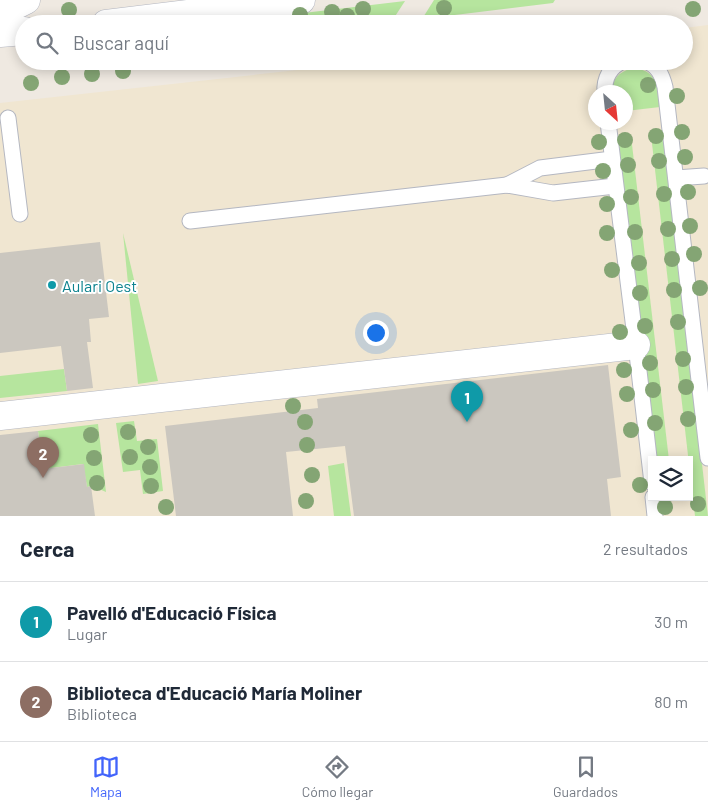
<!DOCTYPE html>
<html lang="es">
<meta charset="utf-8">
<style>
:root{--surface:#fff;--page:#f6f6f7;--text:#1f2937;--muted:#747a83;--line:#e0e1e3;--accent:#4264fb}
body{margin:0;font-family:Barlow,sans-serif;background:var(--page);color:var(--text)}
.controls{position:absolute;right:15px;bottom:15px;display:grid;overflow:hidden;border-radius:0px;box-shadow:0 2px 12px #0003}
.controls button{width:45px;height:45px;display:grid;place-items:center;padding:0;border:0;border-bottom:1px solid var(--line);background:var(--surface);color:var(--text);font:25px sans-serif}
.compass{position:absolute;left:588px;top:85px;width:45px;height:45px;border-radius:50%;background:var(--surface);box-shadow:0 2px 12px #0003;rotate:153deg}
.you{position:absolute;left:375px;top:332px;width:18px;height:18px;margin:-12px;border:4px solid #fff;border-radius:50%;background:#1a73e8;box-shadow:0 0 0 8px #1a73e833}
.badge{display:grid;place-items:center;width:32px;height:32px;border-radius:50%;background:var(--accent);color:#fff;font-size:16px;font-weight:700}
.pin{position:absolute;translate:-50% -41px;filter:drop-shadow(0 1px 2px #0008)}
.pin::after{content:'';position:absolute;top:26px;width:18px;height:15px;background:inherit;clip-path:polygon(0 0,100% 0,50% 100%)}
.list{margin:0;padding:0;list-style:none}
h2{display:flex;justify-content:space-between;align-items:center;height:65px;margin:0;padding:0 20px;font-size:21px}
h2 small{font-size:16px;font-weight:400;color:var(--muted)}
.list li{display:grid;grid-template-columns:32px 1fr auto;gap:15px;align-items:center;box-sizing:border-box;height:80px;padding:0 20px;border-top:1px solid var(--line)}
.list b{display:block;font-size:19px;white-space:nowrap}
.list p{margin:0;font-size:16px;white-space:nowrap;color:var(--muted)}
.list em{font-size:16px;font-style:normal;color:var(--muted)}
.icon{flex:none;width:28px;height:28px;fill:none;stroke:currentColor;stroke-width:2;stroke-linecap:round;stroke-linejoin:round}
.map{position:relative;flex:none;width:708px;height:516px;overflow:hidden}
.search{position:absolute;background:var(--surface);box-shadow:0 2px 12px #0003;left:15px;right:15px;top:15px;height:55px;display:flex;align-items:center;gap:12px;box-sizing:border-box;padding:0 18px;border-radius:28px;color:var(--muted);font-size:19px}
.sheet{height:225px;background:var(--surface)}
nav{display:flex;justify-content:space-around;align-items:center;box-sizing:border-box;height:70px;border-top:1px solid var(--line);background:var(--surface);font-size:14px;color:var(--muted)}
nav a{display:grid;justify-items:center;gap:2px}
nav .on{color:var(--accent)}
.map>svg:first-child{display:block}
.education{fill:#f0e6d1;fill-rule:evenodd}
.green{fill:#b6e59e}
.building{fill:#cbc7bf}
.lines{fill:none;stroke-linecap:round;stroke-linejoin:round}
.lane-casing{stroke:#b4b7c1;stroke-width:17}
.street-casing{stroke:#b4b7c1;stroke-width:29}
.lane{stroke:#fff;stroke-width:15}
.street{stroke:#fff;stroke-width:28}
.tree{fill:#84a574}
.culture-dot{fill:#0f9aa8;stroke:#fff;stroke-width:2}
.labels{text-anchor:middle;dominant-baseline:central;stroke-width:4;stroke-linejoin:round;paint-order:stroke}
.culture-label{font-size:16px;fill:#0d838f;stroke:#fff;text-anchor:start}
</style>
<div class="map">
<svg width="708" height="516" viewBox="0 0 708 516">
<rect width="100%" height="100%" fill="#efe9e1"/>
<path class="education" d="M 708,25 L 708,516 L 0,516 L 0,103 L 379,61 L 684,61 L 684,28 ZM 596,92 L 626,92 L 626,122 L 596,122 ZM 652,460 L 689,460 L 689,497 L 652,497 Z"/>
<g class="green">
<polygon points="434,0 555,0 553,3 422,19"/>
<polygon points="405,1 392,21 372,24 273,24 278,16"/>
<path d="M 631,68 C 657,69 658,86 660,107 L 626,111 L 626,92 L 612,92 C 612,78 619,73 631,68 Z"/>
<polygon points="664,134 708,516 695,516 651,135"/>
<polygon points="631,136 669,460 656,460 618,138"/>
<polygon points="123,233 158,381 138,384"/>
<polygon points="64,369 67,391 0,398 0,376"/>
<polygon points="134,421 137,441 157,439 163,491 143,494 140,470 123,472 116,423"/>
<polygon points="98,424 106,492 92,486 87,487 83,464 43,469 38,431"/>
<polygon points="344,463 351,516 334,516 328,466"/>
</g>
<g class="building">
<polygon points="100,242 109,317 89,319 91,342 87,342 93,388 67,391 61,346 0,353 0,253"/>
<polygon points="608,365 621,477 607,479 611,516 354,516 345,446 286,452 293,516 176,516 165,426 318,408 317,399"/>
<polygon points="38,431 43,469 84,464 87,487 91,486 95,516 0,516 0,435"/>
</g>
<g class="lines">
<g class="lane-casing">
<g id="lane">
<path d="M 646,61 C 658,66 662,75 665,87 L 708,458"/>
<path d="M 605,92 C 604,79 610,67 623,61"/>
<polyline points="8,118 20,214"/>
<polyline points="608,122 636,345 652,483"/>
<polyline points="676,178 704,176"/>
<polyline points="507,185 540,168 612,159"/>
<polyline points="190,221 507,185 553,193 615,186"/>
<polyline points="653,497 655,516"/>
</g>
</g>
<g class="street-casing">
<g id="street">
<polyline points="0,13 26,0"/>
<polyline points="106,24 301,0"/>
<polyline points="0,33 24,31"/>
<polyline points="0,416 636,345"/>
</g>
</g>
<use href="#lane" class="lane"/>
<use href="#street" class="street"/>
</g>
<g class="tree">
<circle cx="444" cy="8" r="8"/>
<circle cx="363" cy="9" r="8"/>
<circle cx="693" cy="9" r="8"/>
<circle cx="69" cy="10" r="8"/>
<circle cx="332" cy="12" r="8"/>
<circle cx="300" cy="15" r="8"/>
<circle cx="347" cy="16" r="8"/>
<circle cx="123" cy="71" r="8"/>
<circle cx="92" cy="74" r="8"/>
<circle cx="62" cy="77" r="8"/>
<circle cx="31" cy="83" r="8"/>
<circle cx="648" cy="85" r="8"/>
<circle cx="677" cy="96" r="8"/>
<circle cx="682" cy="132" r="8"/>
<circle cx="656" cy="136" r="8"/>
<circle cx="625" cy="140" r="8"/>
<circle cx="599" cy="142" r="8"/>
<circle cx="685" cy="157" r="8"/>
<circle cx="659" cy="161" r="8"/>
<circle cx="628" cy="165" r="8"/>
<circle cx="603" cy="171" r="8"/>
<circle cx="688" cy="192" r="8"/>
<circle cx="664" cy="194" r="8"/>
<circle cx="631" cy="197" r="8"/>
<circle cx="607" cy="204" r="8"/>
<circle cx="690" cy="226" r="8"/>
<circle cx="668" cy="229" r="8"/>
<circle cx="635" cy="232" r="8"/>
<circle cx="607" cy="233" r="8"/>
<circle cx="694" cy="254" r="8"/>
<circle cx="672" cy="259" r="8"/>
<circle cx="639" cy="263" r="8"/>
<circle cx="612" cy="270" r="8"/>
<circle cx="700" cy="288" r="8"/>
<circle cx="674" cy="290" r="8"/>
<circle cx="640" cy="293" r="8"/>
<circle cx="678" cy="322" r="8"/>
<circle cx="645" cy="326" r="8"/>
<circle cx="620" cy="332" r="8"/>
<circle cx="683" cy="359" r="8"/>
<circle cx="650" cy="363" r="8"/>
<circle cx="624" cy="370" r="8"/>
<circle cx="686" cy="387" r="8"/>
<circle cx="653" cy="390" r="8"/>
<circle cx="627" cy="394" r="8"/>
<circle cx="293" cy="406" r="8"/>
<circle cx="688" cy="419" r="8"/>
<circle cx="305" cy="422" r="8"/>
<circle cx="655" cy="423" r="8"/>
<circle cx="631" cy="430" r="8"/>
<circle cx="128" cy="432" r="8"/>
<circle cx="91" cy="435" r="8"/>
<circle cx="307" cy="445" r="8"/>
<circle cx="148" cy="447" r="8"/>
<circle cx="130" cy="457" r="8"/>
<circle cx="94" cy="458" r="8"/>
<circle cx="150" cy="467" r="8"/>
<circle cx="312" cy="475" r="8"/>
<circle cx="97" cy="483" r="8"/>
<circle cx="640" cy="485" r="8"/>
<circle cx="151" cy="486" r="8"/>
<circle cx="306" cy="501" r="8"/>
<circle cx="698" cy="504" r="8"/>
<circle cx="166" cy="507" r="8"/>
<circle cx="665" cy="507" r="8"/>
</g>
<circle class="culture-dot" cx="52" cy="285" r="5"/>
<g class="labels">
<g class="culture-label">
<text x="62" y="285">Aulari Oest</text>
</g>
</g>
</svg>
<div class="controls">
<button><svg class="icon" aria-label="layers" viewBox="0 0 24 24"><path d="M12 4l9 5-9 5-9-5zM3 14l9 5 9-5"/></svg></button>
</div>
<svg class="compass" viewBox="-18 -18 36 36"><path d="M0-13l5 13h-10z" fill="#e53935"/><path d="M0 13l5-13h-10z" fill="#747a83"/></svg>
<div class="you"></div>
<div class="pin badge" style="left:467px;top:422px;background:#0f9aa8">1</div>
<div class="pin badge" style="left:43px;top:478px;background:#8d6e63">2</div>
<div class="search"><svg class="icon" aria-label="search" viewBox="0 0 24 24"><circle cx="10" cy="10" r="6"/><path d="M15 15l6 6"/></svg>Buscar aquí</div>
</div>
<section class="sheet">
<h2>Cerca<small>2 resultados</small></h2>
<ul class="list">
<li><span class="badge" style="background:#0f9aa8">1</span><div><b>Pavelló d'Educació Física</b><p>Lugar</p></div><em>30 m</em></li>
<li><span class="badge" style="background:#8d6e63">2</span><div><b>Biblioteca d'Educació María Moliner</b><p>Biblioteca</p></div><em>80 m</em></li>
</ul>
</section>
<nav>
<a class="on"><svg class="icon" aria-label="map" viewBox="0 0 24 24"><path d="M3 6l6-2 6 2 6-2v14l-6 2-6-2-6 2zM9 4v14M15 6v14"/></svg>Mapa</a>
<a><svg class="icon" aria-label="directions" viewBox="0 0 24 24"><path d="M12 3l9 9-9 9-9-9zM9 14v-3h6M13 9l2 2-2 2"/></svg>Cómo llegar</a>
<a><svg class="icon" aria-label="saved" viewBox="0 0 24 24"><path d="M7 4h10v16l-5-4-5 4z"/></svg>Guardados</a>
</nav>
